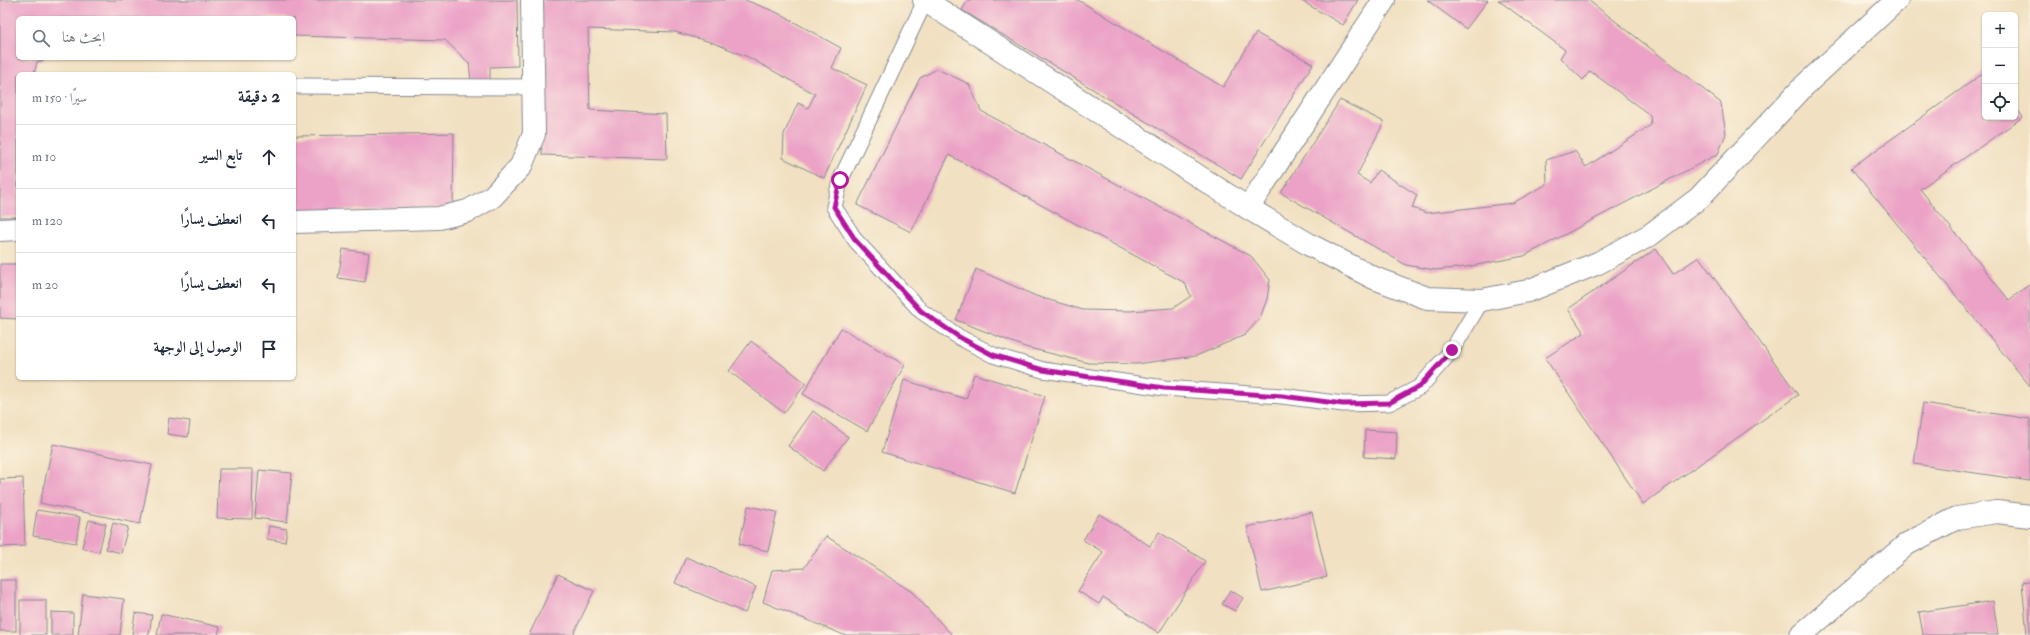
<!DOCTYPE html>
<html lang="ar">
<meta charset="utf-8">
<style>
:root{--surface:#fff;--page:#f6f6f7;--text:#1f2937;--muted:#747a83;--line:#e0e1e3}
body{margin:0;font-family:"IM FELL Double Pica",Amiri,serif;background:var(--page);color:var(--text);direction:rtl}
.controls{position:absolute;right:12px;top:12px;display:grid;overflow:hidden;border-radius:6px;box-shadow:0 1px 3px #0004}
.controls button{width:36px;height:36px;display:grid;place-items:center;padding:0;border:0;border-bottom:1px solid var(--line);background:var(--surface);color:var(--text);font:20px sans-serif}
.stop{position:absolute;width:12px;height:12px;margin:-9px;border:3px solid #b5179e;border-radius:50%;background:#fff}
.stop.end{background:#b5179e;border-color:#fff;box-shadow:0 1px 4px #0008}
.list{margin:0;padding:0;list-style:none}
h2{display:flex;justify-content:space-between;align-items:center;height:52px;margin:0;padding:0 16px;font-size:17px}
h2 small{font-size:13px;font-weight:400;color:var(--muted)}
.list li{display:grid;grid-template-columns:26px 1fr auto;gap:12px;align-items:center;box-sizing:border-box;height:64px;padding:0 16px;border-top:1px solid var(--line)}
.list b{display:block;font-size:15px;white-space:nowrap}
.list em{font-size:13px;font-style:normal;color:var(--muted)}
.icon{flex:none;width:22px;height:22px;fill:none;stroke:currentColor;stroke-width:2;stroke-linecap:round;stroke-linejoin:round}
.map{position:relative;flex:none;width:2030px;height:635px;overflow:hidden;direction:ltr}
.search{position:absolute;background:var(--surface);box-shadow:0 1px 3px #0004;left:16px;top:16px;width:280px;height:44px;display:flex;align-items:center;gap:10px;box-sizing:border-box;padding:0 14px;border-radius:6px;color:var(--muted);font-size:15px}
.panel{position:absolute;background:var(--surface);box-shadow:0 1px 3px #0004;left:16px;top:72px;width:280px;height:308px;border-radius:6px;direction:rtl}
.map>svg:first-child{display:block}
.building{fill:#eba2c6}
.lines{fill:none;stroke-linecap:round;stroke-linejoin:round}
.lane-casing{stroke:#868890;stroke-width:17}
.street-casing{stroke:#868890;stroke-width:24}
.secondary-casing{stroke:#868890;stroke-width:24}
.lane{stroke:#fff;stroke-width:15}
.street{stroke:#fff;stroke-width:22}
.secondary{stroke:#fff;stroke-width:22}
.route{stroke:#b5179e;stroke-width:5}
</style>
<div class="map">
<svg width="2030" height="635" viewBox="0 0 2030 635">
<rect width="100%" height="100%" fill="#fcf5e5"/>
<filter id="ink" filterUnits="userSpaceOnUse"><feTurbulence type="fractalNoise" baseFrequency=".025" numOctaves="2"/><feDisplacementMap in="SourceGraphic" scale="8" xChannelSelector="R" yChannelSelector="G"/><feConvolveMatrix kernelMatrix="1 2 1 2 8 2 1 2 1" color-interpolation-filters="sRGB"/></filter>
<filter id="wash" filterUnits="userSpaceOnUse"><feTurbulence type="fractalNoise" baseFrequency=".012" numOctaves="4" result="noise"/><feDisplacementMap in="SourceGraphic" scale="16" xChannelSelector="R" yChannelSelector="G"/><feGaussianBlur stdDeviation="0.9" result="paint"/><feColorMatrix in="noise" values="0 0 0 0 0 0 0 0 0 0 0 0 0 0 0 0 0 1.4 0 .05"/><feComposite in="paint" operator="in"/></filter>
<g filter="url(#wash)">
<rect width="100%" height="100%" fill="#f1e0c1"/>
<g id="blocks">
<g class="building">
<polygon points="0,0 517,0 518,66 490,67 490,80 471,81 469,63 445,40 294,36 294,18 18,18 18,58 48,59 37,62 34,74 18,74 18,217 0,217"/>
<polygon points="536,0 745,0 776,12 841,48 832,68 867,85 824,178 783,158 784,134 798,103 808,108 815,94 748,57 714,43 675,32 588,29 590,110 666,114 667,159 542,155"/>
<polygon points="968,0 1078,0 1223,87 1256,33 1313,64 1241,179 962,10"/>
<polygon points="1300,0 1358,0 1343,25"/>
<polygon points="1427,0 1488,0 1466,29"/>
<polygon points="1498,0 1588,0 1721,103 1726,134 1718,154 1524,256 1466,267 1435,270 1406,265 1281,193 1340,100 1384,122 1357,175 1370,183 1378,170 1417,195 1412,208 1427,213 1513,203 1547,184 1546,160 1575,151 1586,167 1651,125 1650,115 1590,71 1583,80 1560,58 1565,50"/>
<polygon points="937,69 969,84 981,111 1251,256 1270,280 1267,299 1260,318 1245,335 1196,356 1136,364 1089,363 1025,347 956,320 976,269 1036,296 1083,310 1129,311 1173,308 1191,296 1185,283 949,155 911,232 857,205 920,78"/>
<polygon points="1985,72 1985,117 2015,117 2015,106 2023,117 1920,189 2009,300 2030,284 2030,386 1851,168"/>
<polygon points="454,133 453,207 294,211 294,136"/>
<polygon points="343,249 369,253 365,282 338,278"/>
<polygon points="1656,249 1673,274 1699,257 1798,395 1643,504 1545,358 1584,333 1568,309"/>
<polygon points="0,264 18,264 18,319 0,318"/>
<polygon points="841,328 905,365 867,431 803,394"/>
<polygon points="751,341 806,383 784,413 729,371"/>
<polygon points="974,374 1045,396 1015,493 882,452 904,380 966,399"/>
<polygon points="1923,403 2030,419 2030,481 1914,464"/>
<polygon points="813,411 848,437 823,471 788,446"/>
<polygon points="169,418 190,421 188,437 167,434"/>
<polygon points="1365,430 1397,432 1396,459 1364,457"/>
<polygon points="53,444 152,465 140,524 40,503"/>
<polygon points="219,469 253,469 252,519 217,518"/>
<polygon points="259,470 292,473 287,522 255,518"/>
<polygon points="23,478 25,546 0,547 0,479"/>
<polygon points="748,506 777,512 768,551 739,544"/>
<polygon points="37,510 80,517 76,543 33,536"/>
<polygon points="1312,512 1327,577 1262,592 1247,527"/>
<polygon points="1099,514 1150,546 1159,532 1205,561 1159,633 1103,597 1099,604 1078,591 1103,552 1083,540"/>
<polygon points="89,520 106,524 99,552 82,548"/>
<polygon points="113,523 128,527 121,553 106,549"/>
<polygon points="269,526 287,529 285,542 267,539"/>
<polygon points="826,536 912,592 952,635 844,635 763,602 772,570 804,568"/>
<polygon points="686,557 756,587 745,613 675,583"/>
<polygon points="558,574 594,591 573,635 529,635"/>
<rect x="0" y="580" width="16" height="51"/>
<polygon points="2030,581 2030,635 2027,635 2022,582"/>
<polygon points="1230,590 1243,598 1235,611 1222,604"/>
<polygon points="83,594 124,599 120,635 78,635"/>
<rect x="20" y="600" width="26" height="35"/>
<polygon points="1993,601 1998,635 1923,635 1919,612"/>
<polygon points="51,612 73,613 73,635 51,635"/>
<polygon points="135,613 152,615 149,635 132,635"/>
<polygon points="161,614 220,627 218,635 157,635"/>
</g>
</g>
</g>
<g filter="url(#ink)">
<use href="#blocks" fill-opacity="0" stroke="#868890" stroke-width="1"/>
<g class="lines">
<g class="lane-casing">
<g id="lane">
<polyline points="925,1 840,181 834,207 856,241 921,311 959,337 993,355 1043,370 1164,388 1282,396 1343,404 1389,403 1420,387 1452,350 1482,300"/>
<polyline points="294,86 533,87"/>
</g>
</g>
<g class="street-casing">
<g id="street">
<polyline points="1248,208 1384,0"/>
<polyline points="294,222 439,218 468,211 492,197 521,166 534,134 532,0"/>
<polyline points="0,230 18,229"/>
<polyline points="1801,635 1907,544 1957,518 1997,512 2030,516"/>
</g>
</g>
<g class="secondary-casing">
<polyline id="secondary" points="924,0 1248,208 1310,245 1374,278 1427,298 1482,300 1528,291 1598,263 1650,235 1699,198 1805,85 1897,0"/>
</g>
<use href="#lane" class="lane"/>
<use href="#street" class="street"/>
<use href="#secondary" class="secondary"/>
</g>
</g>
<g class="lines" filter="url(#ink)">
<polyline class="route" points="840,180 834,207 856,241 921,311 959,337 993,355 1043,370 1164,388 1282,396 1343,404 1389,403 1420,386 1452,350"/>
</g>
</svg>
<div class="controls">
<button>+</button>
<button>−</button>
<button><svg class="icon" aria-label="locate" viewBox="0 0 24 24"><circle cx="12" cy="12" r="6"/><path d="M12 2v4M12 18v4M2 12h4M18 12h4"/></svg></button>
</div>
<div class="stop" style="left:840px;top:180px"></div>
<div class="stop end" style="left:1452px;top:350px"></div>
<div class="search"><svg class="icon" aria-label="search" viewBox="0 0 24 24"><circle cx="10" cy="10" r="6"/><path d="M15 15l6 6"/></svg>ابحث هنا</div>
<section class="panel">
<h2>2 دقيقة<small>سيرًا · 150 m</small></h2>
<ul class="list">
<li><svg class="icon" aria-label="ahead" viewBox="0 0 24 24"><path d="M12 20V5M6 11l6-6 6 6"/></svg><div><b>تابع السير</b></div><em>10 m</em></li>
<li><svg class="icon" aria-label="left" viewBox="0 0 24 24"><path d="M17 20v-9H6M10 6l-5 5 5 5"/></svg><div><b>انعطف يسارًا</b></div><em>120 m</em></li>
<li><svg class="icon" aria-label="left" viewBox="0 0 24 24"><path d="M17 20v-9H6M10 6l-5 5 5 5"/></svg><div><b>انعطف يسارًا</b></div><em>20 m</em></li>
<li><svg class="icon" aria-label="arrive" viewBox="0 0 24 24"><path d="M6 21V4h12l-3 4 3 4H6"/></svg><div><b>الوصول إلى الوجهة</b></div></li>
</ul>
</section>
</div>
